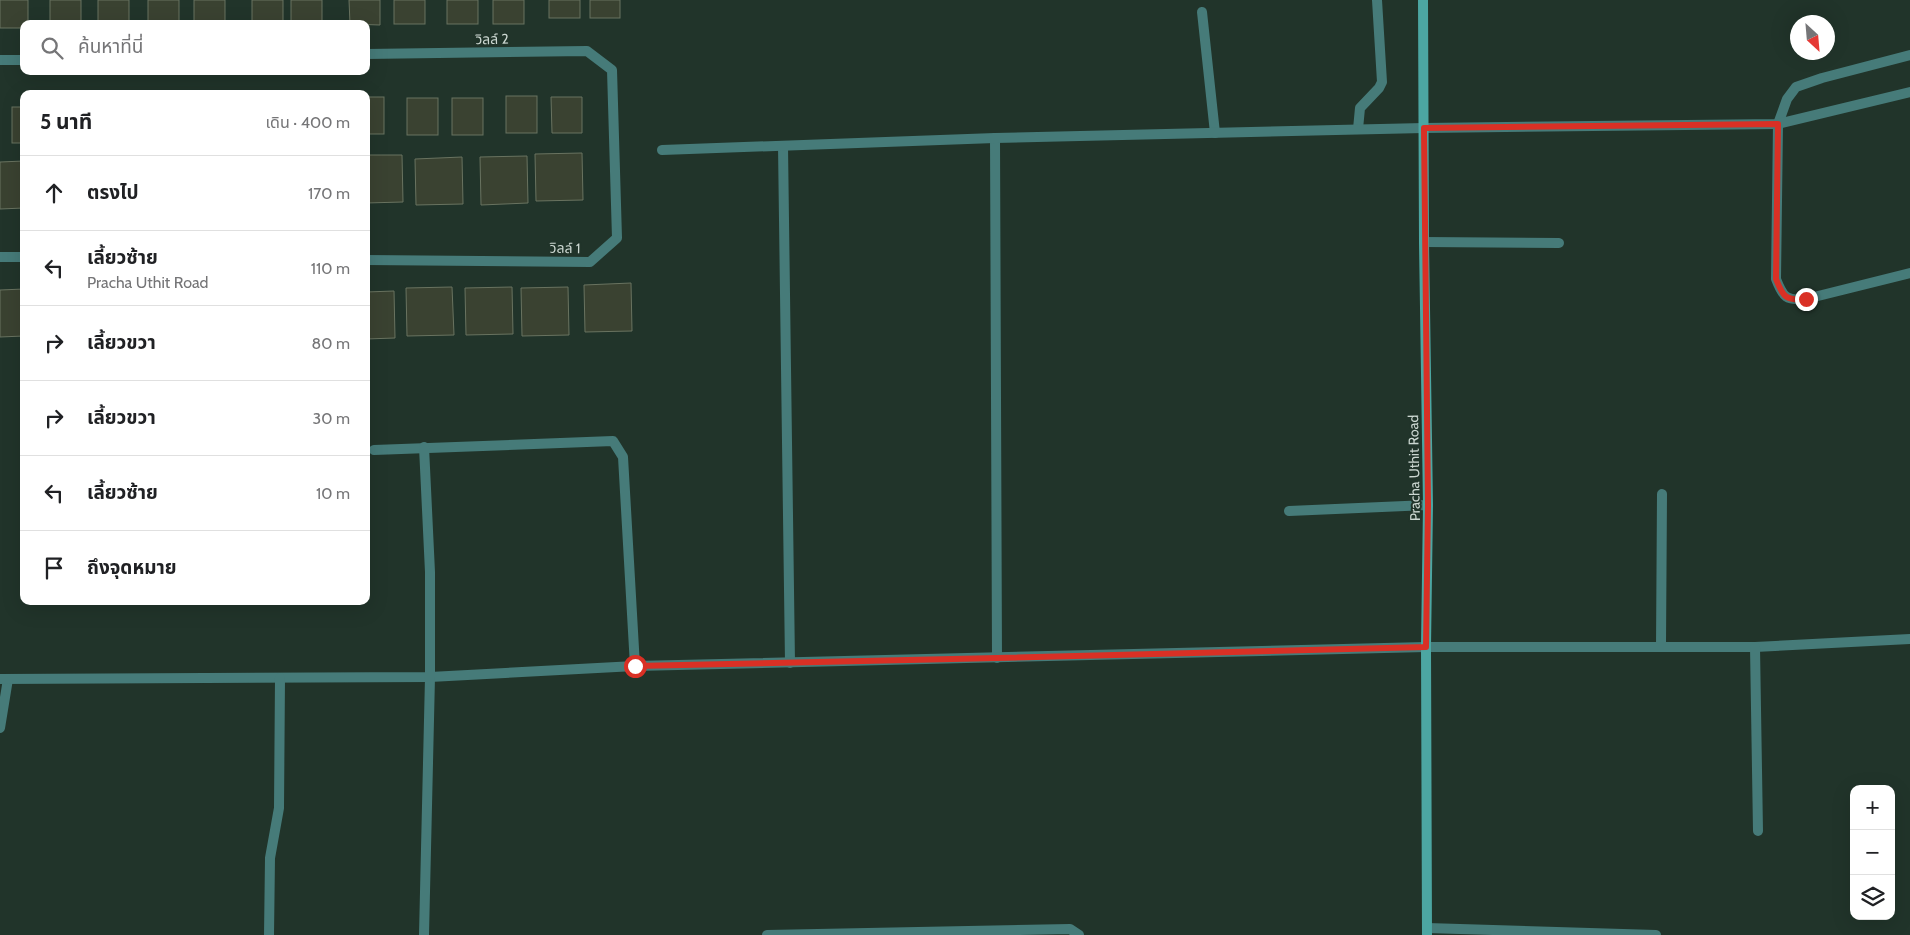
<!DOCTYPE html>
<html lang="th">
<meta charset="utf-8">
<style>
:root{--surface:#fff;--page:#f6f6f6;--text:#202124;--muted:#757577;--line:#e0e0e0}
body{margin:0;font-family:Cabin,"Noto Sans Thai",sans-serif;background:var(--page);color:var(--text)}
.controls{position:absolute;right:15px;bottom:15px;display:grid;overflow:hidden;border-radius:10px;box-shadow:0 5px 20px #0002}
.controls button{width:45px;height:45px;display:grid;place-items:center;padding:0;border:0;border-bottom:1px solid var(--line);background:var(--surface);color:var(--text);font:25px sans-serif}
.compass{position:absolute;left:1790px;top:15px;width:45px;height:45px;border-radius:50%;background:var(--surface);box-shadow:0 5px 20px #0002;rotate:154deg}
.stop{position:absolute;width:15px;height:15px;margin:-11px;border:4px solid #d93025;border-radius:50%;background:#fff}
.stop.end{background:#d93025;border-color:#fff;box-shadow:0 1px 5px #0008}
.list{margin:0;padding:0;list-style:none}
h2{display:flex;justify-content:space-between;align-items:center;height:65px;margin:0;padding:0 20px;font-size:21px}
h2 small{font-size:16px;font-weight:400;color:var(--muted)}
.list li{display:grid;grid-template-columns:32px 1fr auto;gap:15px;align-items:center;box-sizing:border-box;height:75px;padding:0 20px;border-top:1px solid var(--line)}
.list b{display:block;font-size:19px;white-space:nowrap}
.list p{margin:0;font-size:16px;white-space:nowrap;color:var(--muted)}
.list em{font-size:16px;font-style:normal;color:var(--muted)}
.icon{flex:none;width:28px;height:28px;fill:none;stroke:currentColor;stroke-width:2;stroke-linecap:round;stroke-linejoin:round}
.map{position:relative;flex:none;width:1910px;height:935px;overflow:hidden}
.search{position:absolute;background:var(--surface);box-shadow:0 5px 20px #0002;left:20px;top:20px;width:350px;height:55px;display:flex;align-items:center;gap:12px;box-sizing:border-box;padding:0 18px;border-radius:10px;color:var(--muted);font-size:19px}
.panel{position:absolute;background:var(--surface);box-shadow:0 5px 20px #0002;left:20px;top:90px;width:350px;height:515px;border-radius:10px}
.map>svg:first-child{display:block}
.building{fill:#3a4231;stroke:#697360}
.lines{fill:none;stroke-linecap:round;stroke-linejoin:round}
.lane{stroke:#467b79;stroke-width:10}
.street{stroke:#467b79;stroke-width:10}
.secondary{stroke:#4ca6a2;stroke-width:10}
.route{stroke:#d93025;stroke-width:6}
.labels{text-anchor:middle;dominant-baseline:central;stroke-width:4;stroke-linejoin:round;paint-order:stroke}
.street-label{font-size:14px;fill:#ccd7d1;stroke:#21342a}
</style>
<div class="map">
<svg width="1910" height="935" viewBox="0 0 1910 935">
<rect width="100%" height="100%" fill="#21342a"/>
<g class="building">
<polygon points="0,0 28,0 28,24 24,24 24,28 0,28"/>
<rect x="50" y="0" width="31" height="24"/>
<rect x="98" y="0" width="31" height="24"/>
<rect x="148" y="0" width="31" height="24"/>
<rect x="194" y="0" width="31" height="24"/>
<rect x="252" y="0" width="31" height="24"/>
<rect x="291" y="0" width="31" height="24"/>
<polygon points="349,0 380,0 380,25 350,24"/>
<rect x="394" y="0" width="31" height="24"/>
<rect x="447" y="0" width="31" height="24"/>
<rect x="493" y="0" width="31" height="24"/>
<rect x="549" y="0" width="31" height="18"/>
<rect x="590" y="0" width="30" height="18"/>
<rect x="506" y="96" width="31" height="37"/>
<rect x="366" y="97" width="18" height="37"/>
<polygon points="551,97 582,97 582,133 552,133"/>
<rect x="407" y="98" width="31" height="37"/>
<rect x="452" y="98" width="31" height="37"/>
<rect x="12" y="107" width="12" height="36"/>
<polygon points="582,153 583,200 536,201 535,154"/>
<polygon points="366,155 402,155 403,202 366,203"/>
<polygon points="527,156 528,203 481,205 480,157"/>
<polygon points="462,157 463,204 416,205 415,159"/>
<polygon points="24,161 24,208 0,209 0,162"/>
<polygon points="631,283 632,331 585,332 584,285"/>
<polygon points="452,287 454,335 407,336 406,288"/>
<polygon points="512,287 513,334 466,335 465,288"/>
<polygon points="568,287 569,335 522,336 521,288"/>
<polygon points="24,289 24,336 0,337 0,290"/>
<polygon points="394,291 395,338 366,339 366,292"/>
</g>
<g class="lines">
<g class="lane">
<polyline points="1202,12 1215,133"/>
<polyline points="1358,129 1360,108 1379,88 1382,82 1377,0"/>
<polyline points="1289,511 1428,505"/>
<polyline points="1661,646 1662,494"/>
<polyline points="1426,647 1755,647 1910,639"/>
<polyline points="1755,647 1758,831"/>
<polyline points="0,728 8,679"/>
<polyline points="1427,928 1656,935"/>
<polyline points="767,935 1070,929 1079,935"/>
</g>
<g class="street">
<polyline points="366,54 587,51 612,70 617,238 590,262 366,260"/>
<path d="M 1910,55 L 1822,78 L 1796,87 L 1787,99 L 1778,124 L 1776,279 C 1783,297 1786,301 1806,299 L 1910,273"/>
<polyline points="0,60 24,60"/>
<polyline points="995,138 997,658"/>
<polyline points="783,146 790,663"/>
<polyline points="662,150 995,138 1424,128 1778,124 1910,92"/>
<polyline points="1424,242 1559,243"/>
<polyline points="0,257 24,257"/>
<polyline points="374,450 613,441 623,457 635,666"/>
<polyline points="0,679 430,677 635,666 1426,647"/>
<polyline points="269,935 270,858 279,808 280,678"/>
<polyline points="424,935 430,677 430,572 424,447"/>
</g>
<polyline class="secondary" points="1423,0 1424,242 1428,505 1426,647 1427,935"/>
</g>
<g class="lines">
<path class="route" d="M 635,666 L 997,658 L 1426,647 L 1428,505 L 1424,128 L 1778,124 L 1776,279 C 1783,297 1786,301 1806,299"/>
</g>
<g class="labels">
<g class="street-label">
<text transform="translate(492 39) rotate(-1)">วิลล์ 2</text>
<text transform="translate(565 248) rotate(1)">วิลล์ 1</text>
<text transform="translate(1414 468) rotate(-91)">Pracha Uthit Road</text>
</g>
</g>
</svg>
<div class="controls">
<button>+</button>
<button>−</button>
<button><svg class="icon" aria-label="layers" viewBox="0 0 24 24"><path d="M12 4l9 5-9 5-9-5zM3 14l9 5 9-5"/></svg></button>
</div>
<svg class="compass" viewBox="-18 -18 36 36"><path d="M0-13l5 13h-10z" fill="#e53935"/><path d="M0 13l5-13h-10z" fill="#757577"/></svg>
<div class="stop" style="left:635px;top:666px"></div>
<div class="stop end" style="left:1806px;top:299px"></div>
<div class="search"><svg class="icon" aria-label="search" viewBox="0 0 24 24"><circle cx="10" cy="10" r="6"/><path d="M15 15l6 6"/></svg>ค้นหาที่นี่</div>
<section class="panel">
<h2>5 นาที<small>เดิน · 400 m</small></h2>
<ul class="list">
<li><svg class="icon" aria-label="ahead" viewBox="0 0 24 24"><path d="M12 20V5M6 11l6-6 6 6"/></svg><div><b>ตรงไป</b></div><em>170 m</em></li>
<li><svg class="icon" aria-label="left" viewBox="0 0 24 24"><path d="M17 20v-9H6M10 6l-5 5 5 5"/></svg><div><b>เลี้ยวซ้าย</b><p>Pracha Uthit Road</p></div><em>110 m</em></li>
<li><svg class="icon" aria-label="right" viewBox="0 0 24 24"><path d="M7 20v-9h11M14 6l5 5-5 5"/></svg><div><b>เลี้ยวขวา</b></div><em>80 m</em></li>
<li><svg class="icon" aria-label="right" viewBox="0 0 24 24"><path d="M7 20v-9h11M14 6l5 5-5 5"/></svg><div><b>เลี้ยวขวา</b></div><em>30 m</em></li>
<li><svg class="icon" aria-label="left" viewBox="0 0 24 24"><path d="M17 20v-9H6M10 6l-5 5 5 5"/></svg><div><b>เลี้ยวซ้าย</b></div><em>10 m</em></li>
<li><svg class="icon" aria-label="arrive" viewBox="0 0 24 24"><path d="M6 21V4h12l-3 4 3 4H6"/></svg><div><b>ถึงจุดหมาย</b></div></li>
</ul>
</section>
</div>
